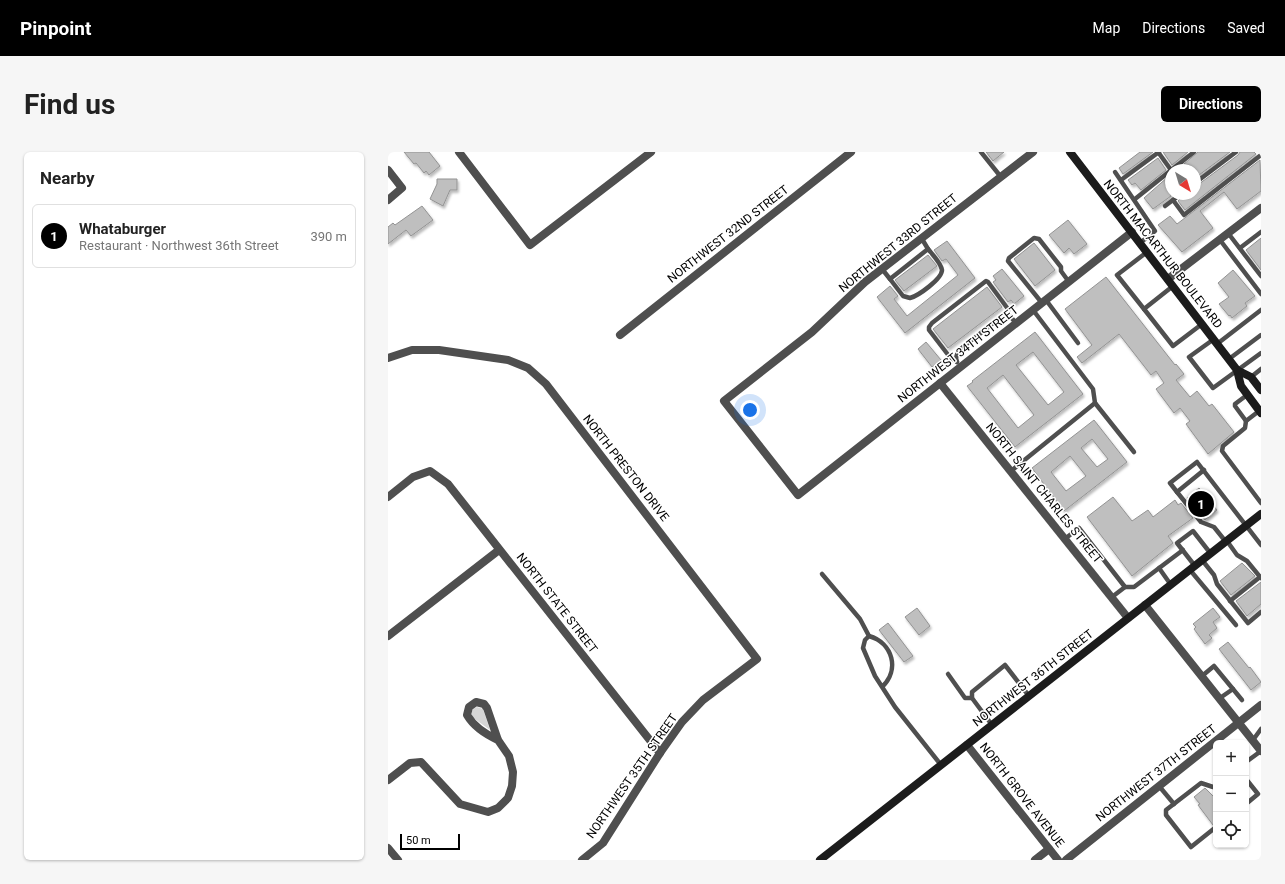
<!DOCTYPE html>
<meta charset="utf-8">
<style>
:root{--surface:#fff;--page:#f6f6f6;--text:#222;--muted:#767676;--line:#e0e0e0;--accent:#000}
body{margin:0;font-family:Roboto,sans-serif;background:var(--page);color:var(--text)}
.controls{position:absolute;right:12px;bottom:12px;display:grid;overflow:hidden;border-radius:6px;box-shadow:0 1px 3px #0004}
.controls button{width:36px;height:36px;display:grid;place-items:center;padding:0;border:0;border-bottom:1px solid var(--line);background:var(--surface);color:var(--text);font:20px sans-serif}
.compass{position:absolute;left:777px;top:12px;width:36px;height:36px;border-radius:50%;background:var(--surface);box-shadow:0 1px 3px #0004;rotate:142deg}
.scale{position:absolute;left:12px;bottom:10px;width:60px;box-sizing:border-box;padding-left:4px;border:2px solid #000;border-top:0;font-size:11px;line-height:14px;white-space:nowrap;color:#000;-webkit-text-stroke:3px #fff;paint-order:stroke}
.you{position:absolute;left:362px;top:258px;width:14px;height:14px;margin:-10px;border:3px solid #fff;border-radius:50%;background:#1a73e8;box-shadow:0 0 0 6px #1a73e833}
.badge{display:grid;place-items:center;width:26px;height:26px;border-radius:50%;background:var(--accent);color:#fff;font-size:13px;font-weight:700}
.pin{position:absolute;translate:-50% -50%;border:2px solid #fff;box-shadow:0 1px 4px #0006}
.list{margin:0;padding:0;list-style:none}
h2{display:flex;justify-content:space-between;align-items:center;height:52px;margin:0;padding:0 16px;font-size:17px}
h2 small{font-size:13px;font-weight:400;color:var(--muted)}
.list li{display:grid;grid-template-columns:26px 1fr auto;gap:12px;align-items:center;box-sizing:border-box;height:64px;margin:0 8px 8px;padding:0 8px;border:1px solid var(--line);border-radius:6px}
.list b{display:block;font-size:15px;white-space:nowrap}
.list p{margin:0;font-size:13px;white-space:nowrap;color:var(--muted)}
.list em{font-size:13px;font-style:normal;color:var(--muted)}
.icon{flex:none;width:22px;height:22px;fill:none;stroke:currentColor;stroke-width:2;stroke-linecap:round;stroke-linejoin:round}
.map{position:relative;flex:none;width:873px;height:708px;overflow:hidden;border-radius:6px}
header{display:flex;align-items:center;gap:24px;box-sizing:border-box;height:56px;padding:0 20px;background:var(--accent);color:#fff}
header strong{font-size:19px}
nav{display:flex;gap:22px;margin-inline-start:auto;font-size:14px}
.intro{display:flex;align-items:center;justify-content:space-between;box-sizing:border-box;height:96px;padding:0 24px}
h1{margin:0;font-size:28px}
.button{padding:10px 18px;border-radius:6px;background:var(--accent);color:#fff;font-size:14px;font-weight:700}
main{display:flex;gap:24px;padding:0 24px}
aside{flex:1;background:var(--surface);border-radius:6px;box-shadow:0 1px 3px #0004}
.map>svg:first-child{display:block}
.green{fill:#d6d6d6}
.building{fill:#bfbfbf;stroke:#939393;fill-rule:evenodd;filter:url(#shadow)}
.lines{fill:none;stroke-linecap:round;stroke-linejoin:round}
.service{stroke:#4f4f4f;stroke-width:4.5}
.minor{stroke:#4f4f4f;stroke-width:8}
.tertiary{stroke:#4f4f4f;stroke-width:8}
.secondary{stroke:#1c1c1c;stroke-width:8}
.labels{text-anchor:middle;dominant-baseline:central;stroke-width:3;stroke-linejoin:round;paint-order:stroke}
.street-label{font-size:12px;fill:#000;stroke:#fff}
</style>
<header>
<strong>Pinpoint</strong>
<nav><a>Map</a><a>Directions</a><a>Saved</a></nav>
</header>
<div class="intro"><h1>Find us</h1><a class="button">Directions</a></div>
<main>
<aside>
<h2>Nearby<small></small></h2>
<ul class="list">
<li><span class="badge">1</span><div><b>Whataburger</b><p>Restaurant · Northwest 36th Street</p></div><em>390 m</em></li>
</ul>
</aside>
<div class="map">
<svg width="873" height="708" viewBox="0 0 873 708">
<defs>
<filter id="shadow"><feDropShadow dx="1.5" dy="2.5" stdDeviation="1" flood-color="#0004"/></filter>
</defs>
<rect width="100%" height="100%" fill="#fff"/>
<path class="green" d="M 89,555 L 95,557 L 102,578 L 84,565 C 83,559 84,557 89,555 Z"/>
<g class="building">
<polygon points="16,0 41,0 52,14 41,23 38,19 36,21 28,11 26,12"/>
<polygon points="598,0 616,0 605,9"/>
<polygon points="752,0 765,0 735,22 731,16"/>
<polygon points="775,0 800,0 784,13"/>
<polygon points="810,0 842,0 807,26 807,18 789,18"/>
<polygon points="852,0 866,0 868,2 797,58 790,49 797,42 807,42 807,35 850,3"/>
<polygon points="770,6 778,18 753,38 747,31 744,33 740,28"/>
<polygon points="872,8 873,39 849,57 836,40 812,59 825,76 794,100 770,73 782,64 789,72"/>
<polygon points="781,24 783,27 783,44 765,57 756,46"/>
<polygon points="49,27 69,27 69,38 62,38 55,54 42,47 49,32"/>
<polygon points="34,54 45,68 23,84 18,78 0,92 0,75 5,71 7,73"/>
<polygon points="680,68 699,92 686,102 681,96 676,101 661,83"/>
<polygon points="873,86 873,118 858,98"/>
<polygon points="559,89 587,126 517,181 489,145 502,134 510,144 506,147 519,164 570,123 558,107 554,109 546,98"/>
<polygon points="646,91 667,118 647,134 626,107"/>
<polygon points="540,103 549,114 516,139 507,128"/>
<polygon points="614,117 636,144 626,152 623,148 620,150 605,130 608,128 605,124"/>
<polygon points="845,118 867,144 857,151 859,154 844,166 842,163 841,164 831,152 841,145 830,131"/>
<polygon points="718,125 787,213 788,212 796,222 788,228 802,245 809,239 821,254 824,252 846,280 820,302 798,272 802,269 792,256 786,261 768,237 776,231 768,219 763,223 731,182 694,211 689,205 704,193 677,157"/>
<polygon points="599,135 614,155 560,196 545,177"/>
<path d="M 647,180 L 695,242 L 627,295 L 579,234 L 585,230 L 584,229 ZM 645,200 L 676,240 L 660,253 L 628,213 ZM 615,223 L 646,263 L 630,276 L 599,236 Z"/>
<polygon points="538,190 553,208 544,215 530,197"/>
<path d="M 706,268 L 739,310 L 676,359 L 644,316 ZM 704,287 L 720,307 L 709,315 L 693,296 ZM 682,304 L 698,324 L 678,339 L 663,320 Z"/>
<polygon points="811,336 829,358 817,368 799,346"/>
<polygon points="725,345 744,369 760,358 765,365 787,348 790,353 793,351 805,366 780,384 785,391 744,424 699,365"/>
<polygon points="854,411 867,424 843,443 832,429"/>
<polygon points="873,430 873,452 859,464 848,449"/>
<polygon points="529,456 542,474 531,483 517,465"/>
<polygon points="825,456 832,465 825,470 829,476 821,483 824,486 817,492 806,477 808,475 805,472"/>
<polygon points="500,471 525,504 516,510 491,478"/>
<polygon points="840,490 861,516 862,515 873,530 863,538 831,497"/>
<polygon points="817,636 828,647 828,671 825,673 810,653 812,652 806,645"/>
</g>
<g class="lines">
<g class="service">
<polyline points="593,0 613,25"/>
<polyline points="770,0 783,18"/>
<polyline points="727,20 767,79 752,91"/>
<polyline points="733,28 771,0"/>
<polyline points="807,31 848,0"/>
<polyline points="747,47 806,0"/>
<polyline points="785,48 796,63 873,3"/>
<polyline points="777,54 793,42"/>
<polyline points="840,81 873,124"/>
<polyline points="832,88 873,142"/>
<polyline points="852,96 873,80"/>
<polyline points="494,117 502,127 540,97 534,87"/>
<path d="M 502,127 L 515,144 L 522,146 C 530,144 554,127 554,118 C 553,111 544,102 540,97"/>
<polyline points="785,134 756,157 785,194 814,172"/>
<polyline points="658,148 690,191"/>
<polyline points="654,151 620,109 621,106 646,86 651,87 673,115 673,119 681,130"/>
<polyline points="756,157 729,123 759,100"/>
<polyline points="645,158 705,237 707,251 746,300"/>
<polyline points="826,187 801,205 825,236 873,201"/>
<polyline points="829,192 873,158"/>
<polyline points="841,207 873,183"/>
<polyline points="569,210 561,204 541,178 541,175 544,171 598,129 600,130 620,157 620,163"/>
<polyline points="569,210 568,206 570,199 613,165 621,163 628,171"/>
<polyline points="863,225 873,217"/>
<polyline points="859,243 847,252 847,254 858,269 871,259"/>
<polyline points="858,269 857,276 835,294 834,299 873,351"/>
<polyline points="816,318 789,340 813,370 826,375 838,390"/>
<polyline points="623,319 707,251"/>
<polyline points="789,340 782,331 809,310 873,393"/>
<polyline points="678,386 691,376 737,435 746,435 795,398"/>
<polyline points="839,389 849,403 859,409 873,426"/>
<polyline points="814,408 826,423 829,432 860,471 873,460"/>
<polyline points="807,414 789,391 805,379 823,402"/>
<polyline points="771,416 783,433"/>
<polyline points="802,418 848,473"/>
<polyline points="434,422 472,467 481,484"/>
<polyline points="724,445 737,435"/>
<polyline points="842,449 872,425"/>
<polyline points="560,522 577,546 584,546"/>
<polyline points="814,524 826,514 854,548"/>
<path d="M 494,535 C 512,518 505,491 481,484 L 477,488 L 475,496 L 487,524 L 507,555 L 553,613"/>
<polyline points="832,546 845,537"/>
<polyline points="604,573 584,546 584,540 617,513 641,544"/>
<polyline points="865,588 873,577"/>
<polyline points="858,610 873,599"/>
<polyline points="858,627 870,642 858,652"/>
<polyline points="828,633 825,635 813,631 778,658 778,663 803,695 828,675"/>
<polyline points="771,634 786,652"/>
</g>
<g class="minor">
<polyline points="71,0 142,93 263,0"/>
<polyline points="645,0 477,130 424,180 336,249 410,343 744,80"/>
<polyline points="0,18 14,36 0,48"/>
<polyline points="780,127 873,56"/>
<polyline points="232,183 463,0"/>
<polyline points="0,206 24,198 51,198 120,208 140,216 158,232 369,507 315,548 294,570 272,601 215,691 194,708"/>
<polyline points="552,231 740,466"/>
<polyline points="0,345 25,325 42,319 60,332 272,601"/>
<polyline points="757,453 873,599"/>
<polyline points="0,484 111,398"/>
<polyline points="579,593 670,708"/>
<path d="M 0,628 L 22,611 L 33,610 L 72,652 L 100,660 L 110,656 L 120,646 L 124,634 L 125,620 L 121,604 L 110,588 L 99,556 L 96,552 L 88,550 L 81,555 L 79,563 C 86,575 97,582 110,588"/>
<polyline points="647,708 661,697"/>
<polyline points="678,708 873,553"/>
</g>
<polyline class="tertiary" points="0,696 10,708"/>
<g class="secondary">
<polyline points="682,0 849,218 863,225 873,238"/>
<polyline points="849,218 853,234 873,261"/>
<polyline points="432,708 873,362"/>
</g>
</g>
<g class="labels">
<g class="street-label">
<text transform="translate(340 82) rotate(-38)">NORTHWEST 32ND STREET</text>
<text transform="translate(510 91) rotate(-39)">NORTHWEST 33RD STREET</text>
<text transform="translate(775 102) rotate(52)">NORTH MACARTHUR BOULEVARD</text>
<text transform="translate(570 202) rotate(-38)">NORTHWEST 34TH STREET</text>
<text transform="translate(238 316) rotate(52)">NORTH PRESTON DRIVE</text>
<text transform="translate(656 341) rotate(51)">NORTH SAINT CHARLES STREET</text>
<text transform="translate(169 451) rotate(52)">NORTH STATE STREET</text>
<text transform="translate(645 526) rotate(-38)">NORTHWEST 36TH STREET</text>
<text transform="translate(768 621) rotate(-38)">NORTHWEST 37TH STREET</text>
<text transform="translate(244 624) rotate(-55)">NORTHWEST 35TH STREET</text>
<text transform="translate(634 643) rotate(52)">NORTH GROVE AVENUE</text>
</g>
</g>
</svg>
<div class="controls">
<button>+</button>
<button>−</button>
<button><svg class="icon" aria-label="locate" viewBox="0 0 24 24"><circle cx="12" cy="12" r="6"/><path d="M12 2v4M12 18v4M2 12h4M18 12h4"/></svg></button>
</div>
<svg class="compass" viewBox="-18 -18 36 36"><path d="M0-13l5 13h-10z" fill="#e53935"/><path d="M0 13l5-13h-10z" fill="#767676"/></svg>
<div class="scale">50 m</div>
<div class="you"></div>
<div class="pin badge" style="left:813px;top:352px">1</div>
</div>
</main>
